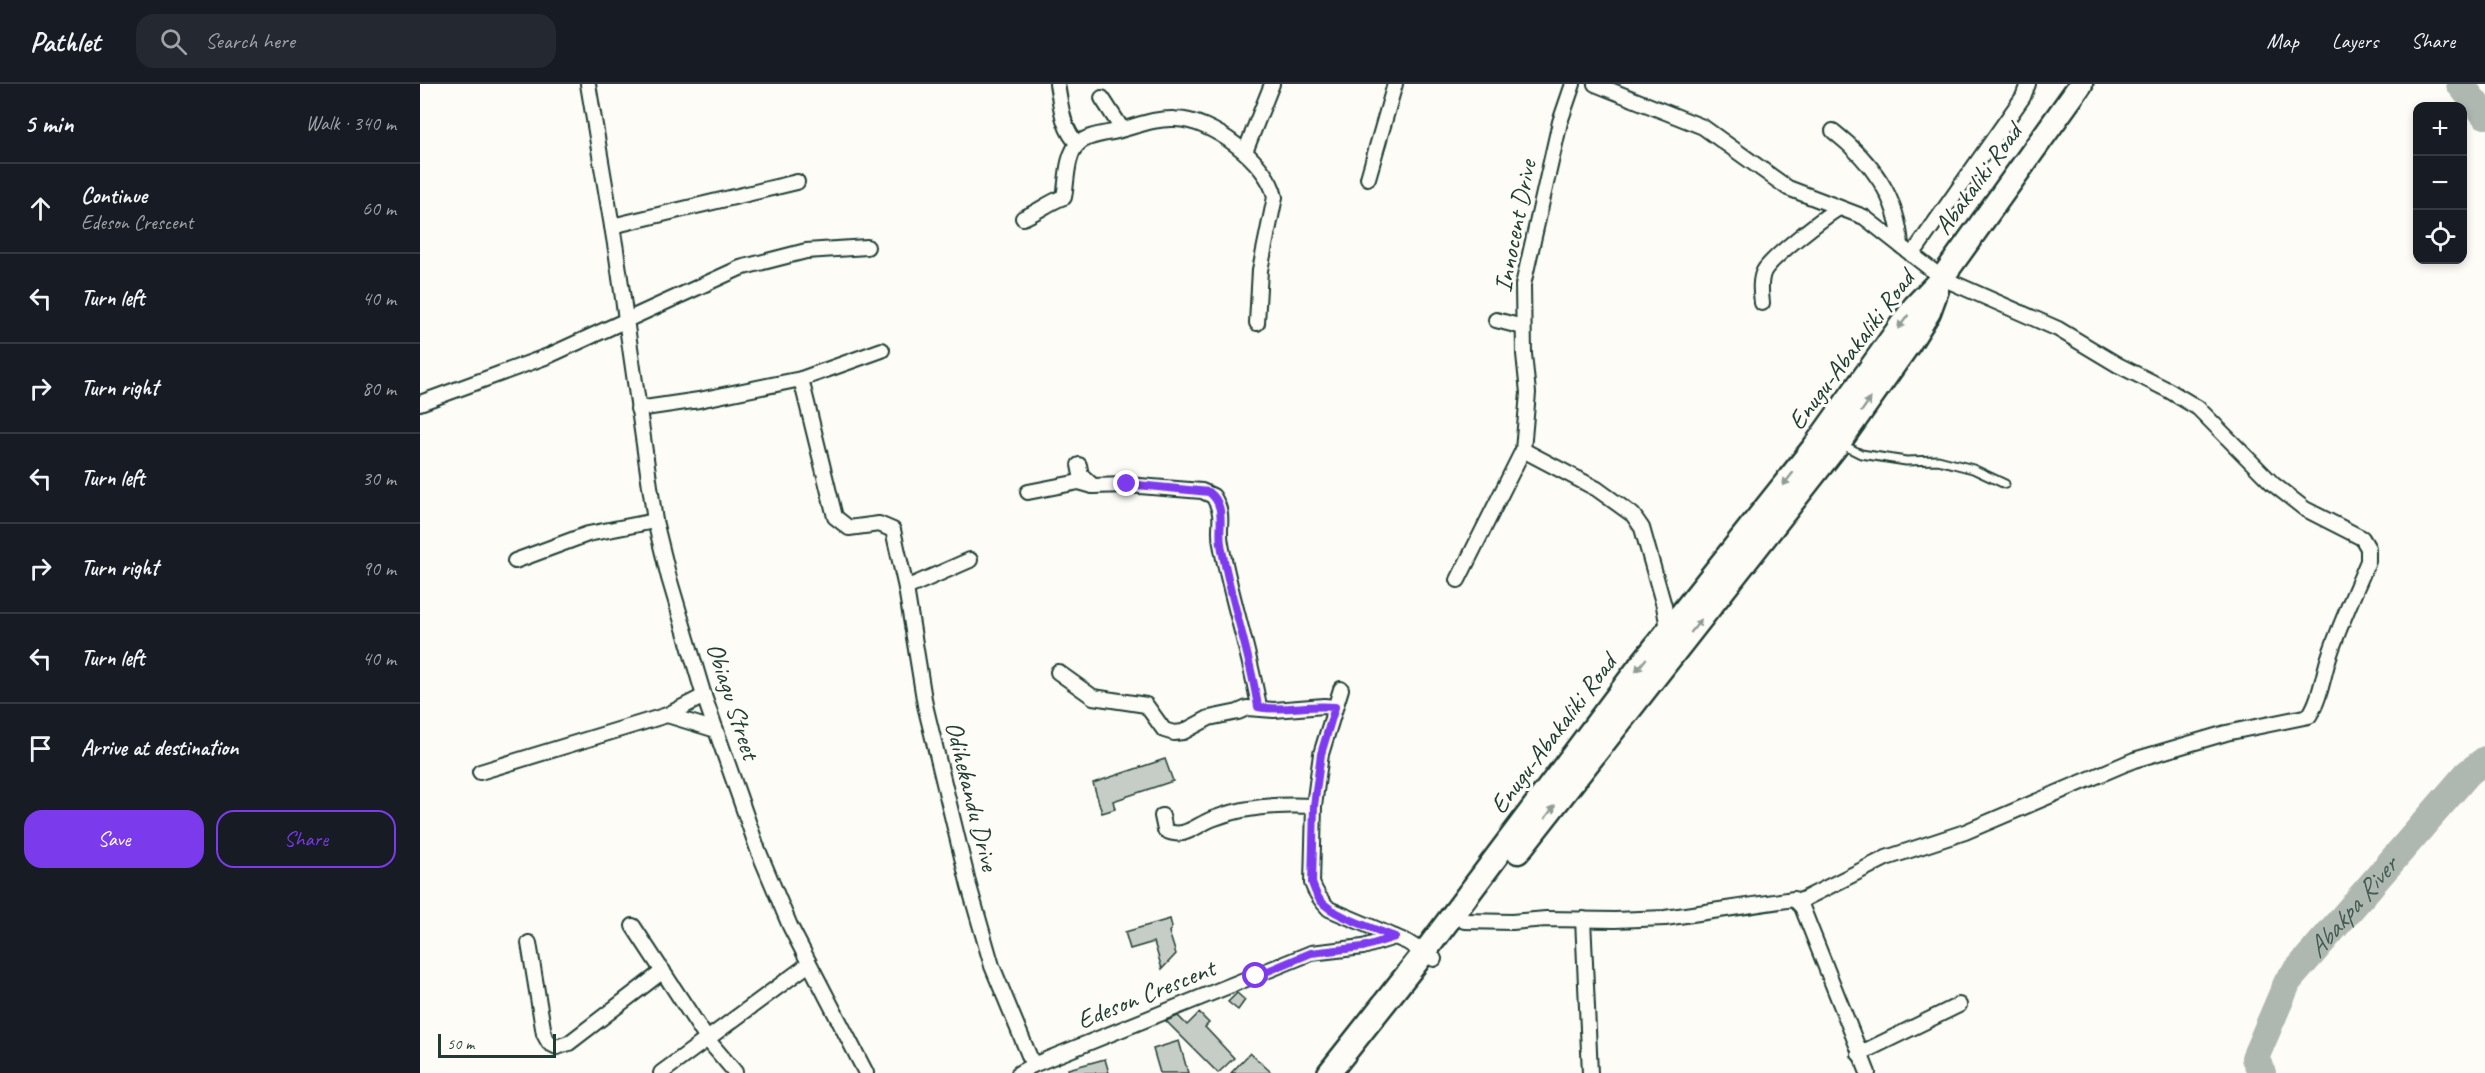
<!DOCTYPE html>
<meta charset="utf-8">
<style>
:root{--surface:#171b24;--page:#242831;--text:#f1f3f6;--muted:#9ea1a6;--line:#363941;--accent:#7c3aed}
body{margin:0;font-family:Caveat,sans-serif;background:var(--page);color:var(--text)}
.controls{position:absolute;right:18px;top:18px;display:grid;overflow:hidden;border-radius:12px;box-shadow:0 3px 9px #0003}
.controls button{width:54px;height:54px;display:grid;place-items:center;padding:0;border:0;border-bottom:2px solid var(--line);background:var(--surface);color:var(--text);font:30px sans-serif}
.scale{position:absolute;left:18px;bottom:15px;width:118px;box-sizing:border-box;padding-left:6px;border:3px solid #1f3d34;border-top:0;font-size:16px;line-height:21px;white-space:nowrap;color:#1f3d34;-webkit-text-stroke:4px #fdfcf7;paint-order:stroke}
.stop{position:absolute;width:18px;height:18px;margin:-14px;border:4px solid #7c3aed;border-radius:50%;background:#fff}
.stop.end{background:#7c3aed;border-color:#fff;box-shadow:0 2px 6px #0008}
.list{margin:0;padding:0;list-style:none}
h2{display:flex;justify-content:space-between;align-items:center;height:78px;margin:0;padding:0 24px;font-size:26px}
h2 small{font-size:20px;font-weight:400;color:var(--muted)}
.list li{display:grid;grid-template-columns:39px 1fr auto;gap:18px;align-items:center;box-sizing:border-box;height:90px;padding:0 24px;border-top:2px solid var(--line)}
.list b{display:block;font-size:22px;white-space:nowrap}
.list p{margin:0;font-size:20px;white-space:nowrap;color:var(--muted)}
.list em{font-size:20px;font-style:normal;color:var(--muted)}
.actions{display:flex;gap:12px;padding:18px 24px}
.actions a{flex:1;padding:14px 0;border:2px solid var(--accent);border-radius:18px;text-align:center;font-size:21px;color:var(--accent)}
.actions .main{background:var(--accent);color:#fff}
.icon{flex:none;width:33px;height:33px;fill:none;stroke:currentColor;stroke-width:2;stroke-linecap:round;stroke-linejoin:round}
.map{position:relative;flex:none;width:2065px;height:989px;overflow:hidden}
header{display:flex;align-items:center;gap:36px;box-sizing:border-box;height:84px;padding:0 30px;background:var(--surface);border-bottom:2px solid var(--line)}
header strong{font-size:28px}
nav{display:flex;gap:33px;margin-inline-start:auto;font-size:21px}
.search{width:420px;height:54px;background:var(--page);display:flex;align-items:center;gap:15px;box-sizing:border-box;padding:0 21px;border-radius:18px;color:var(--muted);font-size:22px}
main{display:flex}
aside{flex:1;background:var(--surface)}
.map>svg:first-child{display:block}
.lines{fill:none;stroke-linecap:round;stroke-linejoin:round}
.river{stroke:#aeb8b1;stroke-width:28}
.building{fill:#c6cdc7;stroke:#1f3d34;stroke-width:1.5}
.service-casing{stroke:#1f3d34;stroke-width:11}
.minor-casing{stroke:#1f3d34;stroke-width:18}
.trunk-casing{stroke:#1f3d34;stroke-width:27}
.service{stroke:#fdfcf7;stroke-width:7}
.minor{stroke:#fdfcf7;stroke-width:14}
.trunk{stroke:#fdfcf7;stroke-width:22}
.oneway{fill:#8e9c96}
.route{stroke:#7c3aed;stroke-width:8}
.labels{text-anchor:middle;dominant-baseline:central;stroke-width:6;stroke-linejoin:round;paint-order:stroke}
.street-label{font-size:26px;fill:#1f3d34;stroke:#fdfcf7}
.water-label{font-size:27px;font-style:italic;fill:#435c53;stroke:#fdfcf7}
</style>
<header>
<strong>Pathlet</strong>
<div class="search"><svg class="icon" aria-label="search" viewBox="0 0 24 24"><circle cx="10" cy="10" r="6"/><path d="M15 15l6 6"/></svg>Search here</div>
<nav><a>Map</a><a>Layers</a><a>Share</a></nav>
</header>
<main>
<aside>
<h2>5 min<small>Walk · 340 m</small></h2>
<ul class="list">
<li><svg class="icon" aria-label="ahead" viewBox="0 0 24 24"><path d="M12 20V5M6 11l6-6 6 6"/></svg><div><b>Continue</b><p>Edeson Crescent</p></div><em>60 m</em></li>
<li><svg class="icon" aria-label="left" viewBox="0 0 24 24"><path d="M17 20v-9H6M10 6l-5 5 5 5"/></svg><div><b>Turn left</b></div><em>40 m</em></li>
<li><svg class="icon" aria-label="right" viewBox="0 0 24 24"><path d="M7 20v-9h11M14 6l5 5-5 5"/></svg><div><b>Turn right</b></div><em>80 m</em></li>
<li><svg class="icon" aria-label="left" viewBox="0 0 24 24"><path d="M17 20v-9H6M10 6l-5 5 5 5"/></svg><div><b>Turn left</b></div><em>30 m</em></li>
<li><svg class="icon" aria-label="right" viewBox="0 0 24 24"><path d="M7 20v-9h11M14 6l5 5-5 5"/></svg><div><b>Turn right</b></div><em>90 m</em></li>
<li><svg class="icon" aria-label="left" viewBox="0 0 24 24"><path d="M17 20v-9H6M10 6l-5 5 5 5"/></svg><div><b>Turn left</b></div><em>40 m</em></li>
<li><svg class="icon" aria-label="arrive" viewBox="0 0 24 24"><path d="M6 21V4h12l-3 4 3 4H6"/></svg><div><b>Arrive at destination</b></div></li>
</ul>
<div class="actions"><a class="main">Save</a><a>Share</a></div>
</aside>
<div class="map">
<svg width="2065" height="989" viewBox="0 0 2065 989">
<rect width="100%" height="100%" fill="#fdfcf7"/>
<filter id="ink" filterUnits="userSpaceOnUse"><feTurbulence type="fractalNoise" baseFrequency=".0167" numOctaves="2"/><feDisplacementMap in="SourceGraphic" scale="12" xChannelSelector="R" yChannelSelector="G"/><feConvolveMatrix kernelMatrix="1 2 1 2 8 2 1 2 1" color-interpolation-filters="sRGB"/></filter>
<g filter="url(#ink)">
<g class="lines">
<g class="river">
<polyline points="2040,0 2065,31"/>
<path id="s1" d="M 1842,989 L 1835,974 L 1868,897 L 2048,689 L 2065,676"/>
</g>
</g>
<g class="building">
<polygon points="745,675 753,697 693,717 695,725 682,729 673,699"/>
<polygon points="750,835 752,843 749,848 756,870 742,885 734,858 710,865 705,848"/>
<polygon points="817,909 825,916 818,926 808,918"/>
<polygon points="779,929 789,939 785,943 814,974 798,989 746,937 758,932 767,941"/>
<polygon points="759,957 768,989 740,989 733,965"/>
<polygon points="830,969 852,989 811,989"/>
<polygon points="685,975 689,989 649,989 648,985"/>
</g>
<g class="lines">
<g class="service-casing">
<polyline id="service" points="1421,360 1441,370 1486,377 1518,376 1553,385 1585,400"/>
</g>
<g class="minor-casing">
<g id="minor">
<polyline points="168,0 196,166 235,437 249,494 284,612 338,766 370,842 446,989"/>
<path d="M 637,0 C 641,21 642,45 658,60"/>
<path d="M 1175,0 L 1283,43 L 1368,104 L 1444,133 L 1522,194 L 1638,245 L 1698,281 L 1748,306 L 1778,324 L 1853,400 L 1885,425 L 1942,454 L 1948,464 L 1948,477 C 1935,508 1921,538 1910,570 C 1903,590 1901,614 1889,632 L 1806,649 L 1714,676 L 1545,748 L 1466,774 L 1378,818"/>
<polyline points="682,14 702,45"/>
<path d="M 1413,47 C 1451,77 1478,112 1481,162"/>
<polyline points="825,68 852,0"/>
<polyline points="948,94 975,0"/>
<path d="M 603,134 C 618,128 629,118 644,113 C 647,99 646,71 658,60 C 667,51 685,50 697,47 C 717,42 734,34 755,35 C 791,35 848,78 855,113 L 840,186 L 837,239"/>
<polyline points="192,142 377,98"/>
<polyline points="1492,171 1603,13 1608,0"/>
<path d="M 1342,219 C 1341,209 1339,197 1344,187 C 1352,173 1404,133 1419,124"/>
<polyline points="1076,236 1103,243"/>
<polyline points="381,295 415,433 429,444 459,440 473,446 486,504 505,621 549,802 572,882 613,981"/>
<polyline points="0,319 128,272 320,184 386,167 447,163"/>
<polyline points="218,325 279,316 381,295 462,266"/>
<polyline points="1103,366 1177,405 1213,431 1222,444 1244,522 1249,550"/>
<polyline points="659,381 661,391 673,402"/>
<path d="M 608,408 L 659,398 L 673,402 L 707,401 L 782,407 L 793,412 C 806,433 797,440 801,460 C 811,515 830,568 839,623"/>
<polyline points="95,477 168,450 235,437"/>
<polyline points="1038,496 1103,366 1108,309 1104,270 1103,201 1140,38 1153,0"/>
<polyline points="486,504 550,476"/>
<polyline points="638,588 673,613 726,621 744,646 754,649 763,648 789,634 818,628 827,624 854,626 904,622 915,623"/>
<path d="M 921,605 L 901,670 L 894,722 L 892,799 C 896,810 901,817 909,825 L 987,858 L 1014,875"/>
<polyline points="247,631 296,646"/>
<polyline points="60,688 247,631 284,612"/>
<path d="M 742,732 L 745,746 C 763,756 775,742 792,735 C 824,722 859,720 894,722"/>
<polyline points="1163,835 1170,989"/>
<polyline points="1044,837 1092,838 1126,835 1195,836 1245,834 1374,815 1382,823 1448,989"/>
<polyline points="213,842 287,955 315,988"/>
<polyline points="109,859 124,950 129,959 137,963 149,959 243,887"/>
<polyline points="1439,970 1539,921"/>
<polyline points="241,989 389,880"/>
<polyline points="599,989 613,981 891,869 943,863 975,853"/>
</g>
</g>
<g class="trunk-casing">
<g id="trunk">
<polyline points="1098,768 1419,359 1489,260 1509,228 1517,206"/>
<polyline points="909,989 1004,869 1219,583 1394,363 1494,223 1522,194 1661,0"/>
</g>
</g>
<use href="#service" class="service"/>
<use href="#minor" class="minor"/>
<use href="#trunk" class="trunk"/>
</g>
<defs><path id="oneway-solid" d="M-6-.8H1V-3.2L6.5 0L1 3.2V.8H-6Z" transform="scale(1.5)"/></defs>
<g class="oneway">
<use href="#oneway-solid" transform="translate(1483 238) rotate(127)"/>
<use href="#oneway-solid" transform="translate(1446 321) rotate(-55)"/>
<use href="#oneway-solid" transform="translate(1368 395) rotate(128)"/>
<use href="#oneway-solid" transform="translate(1276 542) rotate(-52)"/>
<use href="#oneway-solid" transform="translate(1221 581) rotate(129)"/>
<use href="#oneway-solid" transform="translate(1130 728) rotate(-52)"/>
</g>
</g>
<g class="lines" filter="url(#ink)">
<path class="route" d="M 707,400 L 789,408 C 807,422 798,442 801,460 C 810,515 830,568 838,623 C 864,628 889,620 915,623 L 901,670 L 894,722 L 892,799 C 894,804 896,811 900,816 C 912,832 956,845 975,853 L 943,863 L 891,869 L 836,892"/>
</g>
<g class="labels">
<g class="street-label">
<text transform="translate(1558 95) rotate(-54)">Abakaliki Road</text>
<text transform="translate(1095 142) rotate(-79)">Innocent Drive</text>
<text transform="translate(1431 266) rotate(-53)">Enugu-Abakaliki Road</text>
<text transform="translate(313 617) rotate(72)">Obiagu Street</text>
<text transform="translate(1133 650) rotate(-53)">Enugu-Abakaliki Road</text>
<text transform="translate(552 712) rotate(76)">Odihekandu Drive</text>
<text transform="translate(726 910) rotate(-22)">Edeson Crescent</text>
</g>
<g class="water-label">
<text stroke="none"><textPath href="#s1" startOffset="198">Abakpa River</textPath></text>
</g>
</g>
</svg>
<div class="controls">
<button>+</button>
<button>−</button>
<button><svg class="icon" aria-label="locate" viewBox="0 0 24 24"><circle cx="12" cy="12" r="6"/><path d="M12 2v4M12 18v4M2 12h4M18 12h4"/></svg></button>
</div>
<div class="scale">50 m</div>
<div class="stop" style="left:836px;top:892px"></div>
<div class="stop end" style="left:707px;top:400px"></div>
</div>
</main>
